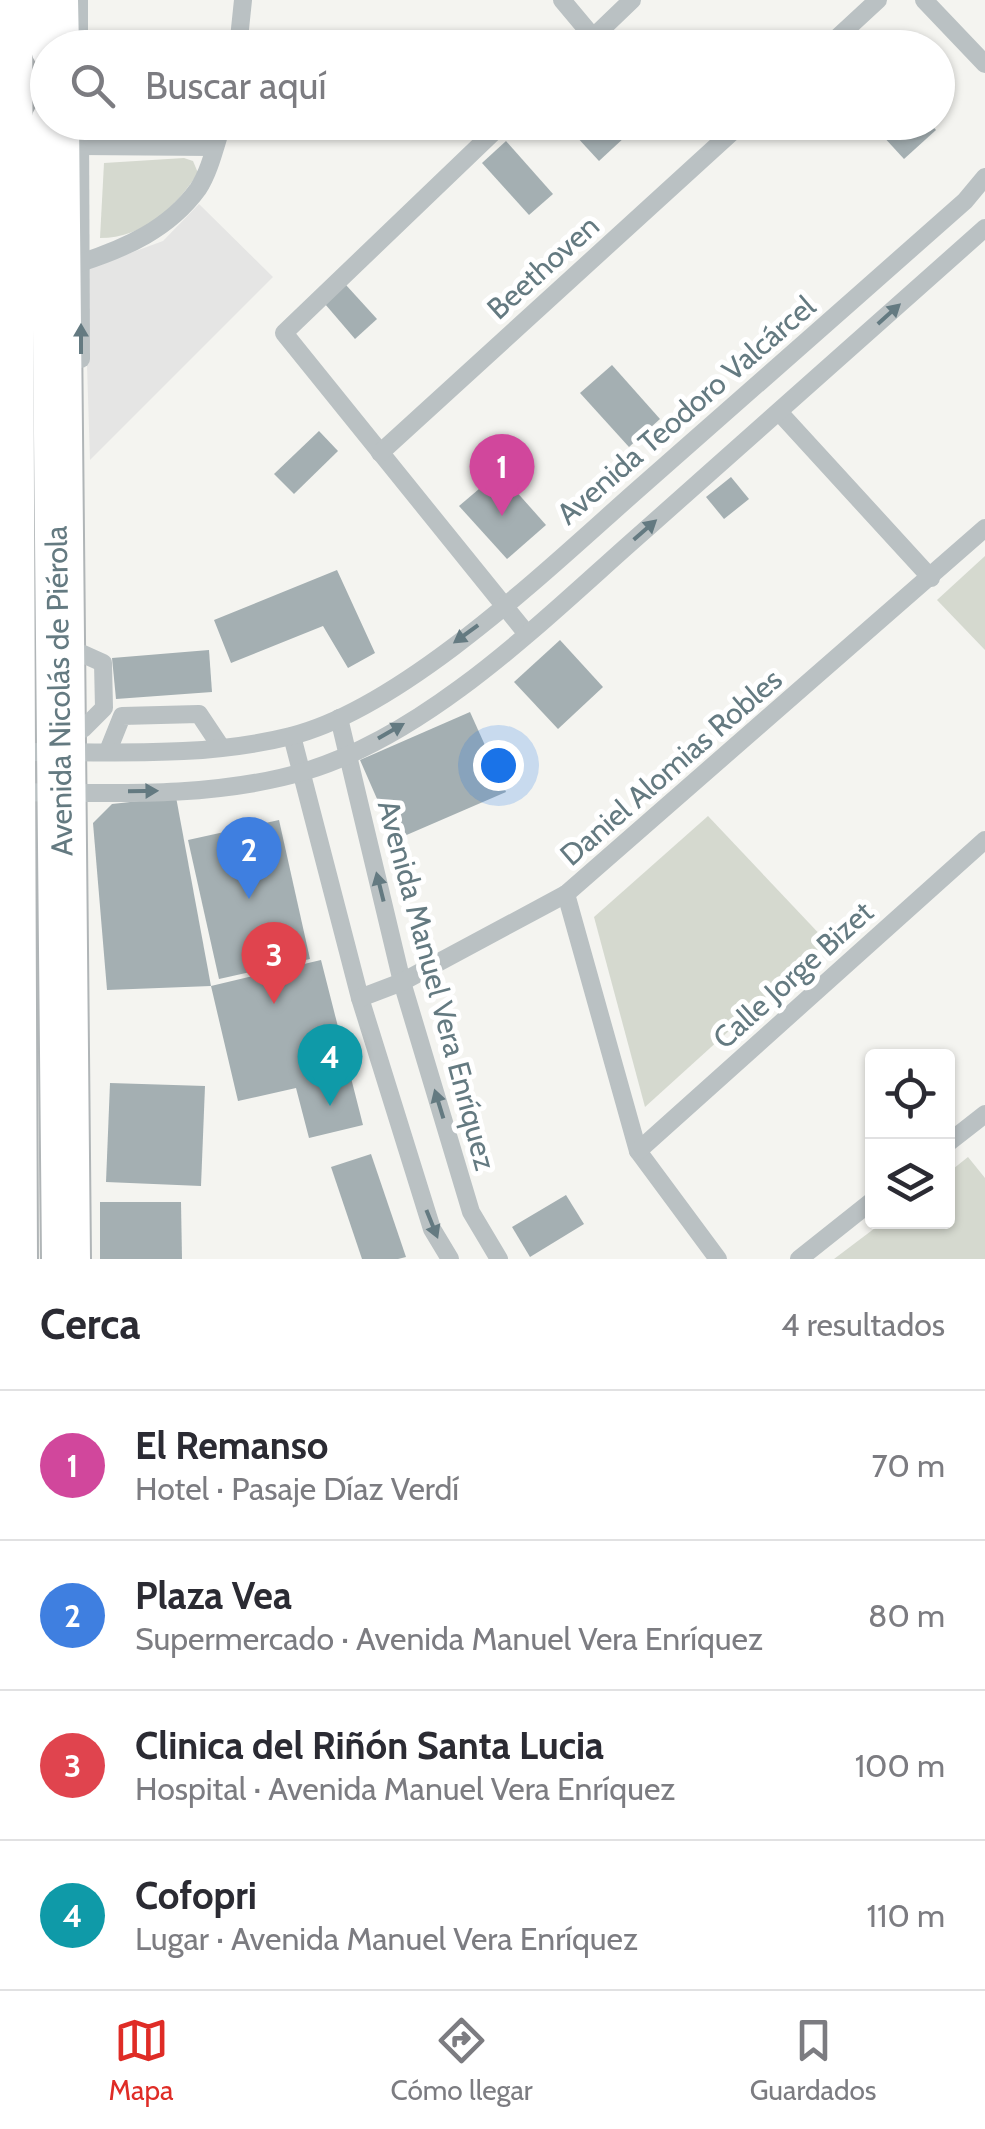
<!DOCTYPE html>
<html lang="es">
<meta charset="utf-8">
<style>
:root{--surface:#fff;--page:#f2f2f3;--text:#2b2b33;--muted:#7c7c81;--line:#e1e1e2;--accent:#df2c26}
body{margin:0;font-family:Cabin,sans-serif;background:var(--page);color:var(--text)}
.controls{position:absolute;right:30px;bottom:30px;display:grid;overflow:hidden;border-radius:10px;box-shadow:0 2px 8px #0004}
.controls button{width:90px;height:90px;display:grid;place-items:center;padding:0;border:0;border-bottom:2px solid var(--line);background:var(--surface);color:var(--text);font:50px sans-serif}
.you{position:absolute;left:498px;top:765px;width:35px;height:35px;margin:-25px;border:8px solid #fff;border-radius:50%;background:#1a73e8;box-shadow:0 0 0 15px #1a73e833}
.badge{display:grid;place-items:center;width:65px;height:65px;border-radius:50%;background:var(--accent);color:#fff;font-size:32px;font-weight:700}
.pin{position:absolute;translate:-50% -82px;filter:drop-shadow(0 2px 5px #0008)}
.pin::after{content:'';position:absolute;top:52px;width:35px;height:30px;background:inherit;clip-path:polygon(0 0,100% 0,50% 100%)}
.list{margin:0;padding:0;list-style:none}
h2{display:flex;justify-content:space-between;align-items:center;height:130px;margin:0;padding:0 40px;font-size:42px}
h2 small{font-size:32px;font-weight:400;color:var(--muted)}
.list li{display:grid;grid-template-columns:65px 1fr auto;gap:30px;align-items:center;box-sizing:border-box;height:150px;padding:0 40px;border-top:2px solid var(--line)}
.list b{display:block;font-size:38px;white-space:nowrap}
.list p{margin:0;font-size:32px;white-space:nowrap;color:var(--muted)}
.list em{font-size:32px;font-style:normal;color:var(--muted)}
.icon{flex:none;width:55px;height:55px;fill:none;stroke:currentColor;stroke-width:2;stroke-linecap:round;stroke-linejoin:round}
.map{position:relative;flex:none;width:985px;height:1259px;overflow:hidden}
.search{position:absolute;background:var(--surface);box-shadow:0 2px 8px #0004;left:30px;right:30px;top:30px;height:110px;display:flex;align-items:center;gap:25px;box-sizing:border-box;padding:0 35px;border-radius:55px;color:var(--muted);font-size:38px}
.sheet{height:730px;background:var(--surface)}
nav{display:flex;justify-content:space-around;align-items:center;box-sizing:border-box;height:140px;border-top:2px solid var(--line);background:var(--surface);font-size:28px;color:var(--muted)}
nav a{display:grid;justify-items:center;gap:5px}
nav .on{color:var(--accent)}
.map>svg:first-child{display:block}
.built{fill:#e5e5e4}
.green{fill:#d5d9cf}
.building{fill:#a4afb2}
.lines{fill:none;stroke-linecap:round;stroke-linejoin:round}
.highway-casing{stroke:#b0b5b7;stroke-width:52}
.minor{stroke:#bac1c3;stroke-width:18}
.highway{stroke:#fff;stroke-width:48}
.oneway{fill:#647a81}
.labels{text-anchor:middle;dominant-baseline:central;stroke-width:10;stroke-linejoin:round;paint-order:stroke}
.street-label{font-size:30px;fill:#647a81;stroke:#fff}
</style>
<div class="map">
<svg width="985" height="1259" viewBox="0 0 985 1259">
<rect width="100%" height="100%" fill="#f4f4f0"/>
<polygon class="built" points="199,204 273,277 90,460 84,270 163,241"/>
<g class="green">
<path d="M 184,158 L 193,161 L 198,173 C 175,208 143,238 100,238 L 104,163 Z"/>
<polygon points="985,556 985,650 937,600"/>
<polygon points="708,816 827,942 645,1107 594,917"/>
<polygon points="968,1157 985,1178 985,1259 834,1259 883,1222 948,1222 948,1173"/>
</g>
<g class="building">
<polygon points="563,122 613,122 626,136 599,161"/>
<polygon points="870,122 929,122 936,130 904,159"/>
<polygon points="506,141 553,194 529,215 482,163"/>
<polygon points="346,285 377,319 355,339 325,304"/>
<polygon points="612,365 660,419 629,447 580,393"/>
<polygon points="319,431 338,451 294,494 274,474"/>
<polygon points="499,472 546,525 507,559 459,506"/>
<polygon points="731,477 749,499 724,519 706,497"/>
<polygon points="337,570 375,653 348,668 323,626 231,663 214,620"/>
<polygon points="560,640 603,687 558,729 514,682"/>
<polygon points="209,650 212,692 116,699 112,658"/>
<polygon points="470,712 506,792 395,840 360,760"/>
<polygon points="176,797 211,986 107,990 93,823 112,804"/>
<polygon points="279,820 310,959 219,979 188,840"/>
<polygon points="321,960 363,1125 309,1138 296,1088 238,1101 211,986"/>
<polygon points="110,1083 205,1086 201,1186 106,1182"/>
<polygon points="371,1154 406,1257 398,1259 362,1259 331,1167"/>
<polygon points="566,1195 584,1224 530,1257 512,1227"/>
<polygon points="100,1202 181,1202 182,1259 100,1259"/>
</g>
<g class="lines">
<g class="highway-casing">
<g id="highway">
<polyline points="8,0 13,1259"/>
<polyline points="54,0 55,48"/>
<polyline points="55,122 66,1259"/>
</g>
</g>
<g class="minor">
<polyline points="79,0 79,48"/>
<polyline points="562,0 593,37"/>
<polyline points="924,0 985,64"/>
<polyline points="238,48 243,0"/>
<polyline points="582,48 632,0"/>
<polyline points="826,48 878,0"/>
<polyline points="80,122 81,359"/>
<polyline points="504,122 284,333 527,634"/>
<polyline points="80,146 214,147"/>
<path d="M 80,263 C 126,248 169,229 198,189 C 210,171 216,143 223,122"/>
<polyline points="779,412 931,578"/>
<polyline points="380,453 743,122"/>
<polyline points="83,654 103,663 104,708 83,729"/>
<polyline points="339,718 402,982 471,1212 499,1259"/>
<polyline points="292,736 360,998 432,1229 450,1259"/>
<polyline points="108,751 122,716 199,714 221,747"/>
<path d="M 11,752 C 104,751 200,759 291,736 C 403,708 548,569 635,492 C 745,396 855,298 965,201 L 985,177"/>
<path d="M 11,792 C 107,793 213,799 306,771 C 432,733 547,616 644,531 C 758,430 872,329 985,228"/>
<polyline points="566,894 638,1151 718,1259"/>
<polyline points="360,998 402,982 566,894 985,528"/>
<polyline points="948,1143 985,1114"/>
<polyline points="638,1151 985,840"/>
<polyline points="799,1259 872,1201"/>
</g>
<use href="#highway" class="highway"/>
</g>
<defs><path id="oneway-solid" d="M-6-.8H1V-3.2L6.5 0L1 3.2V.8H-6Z" transform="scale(2.5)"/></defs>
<g class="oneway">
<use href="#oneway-solid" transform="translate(889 314) rotate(-42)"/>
<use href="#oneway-solid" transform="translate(81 339) rotate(-90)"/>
<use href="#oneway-solid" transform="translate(645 530) rotate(-41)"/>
<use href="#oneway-solid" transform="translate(466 634) rotate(144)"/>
<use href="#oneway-solid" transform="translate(391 731) rotate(-30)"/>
<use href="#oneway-solid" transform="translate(143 791) rotate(-1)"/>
<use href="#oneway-solid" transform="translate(380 887) rotate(-104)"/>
<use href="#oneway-solid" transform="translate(439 1104) rotate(-107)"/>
<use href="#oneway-solid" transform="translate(432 1224) rotate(68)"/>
</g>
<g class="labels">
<g class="street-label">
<text transform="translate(543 267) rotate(-42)">Beethoven</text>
<text transform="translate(686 410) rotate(-41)">Avenida Teodoro Valcárcel</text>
<text transform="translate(59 691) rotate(-91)">Avenida Nicolás de Piérola</text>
<text transform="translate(671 767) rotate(-41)">Daniel Alomias Robles</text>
<text transform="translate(793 975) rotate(-42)">Calle Jorge Bizet</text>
<text transform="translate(437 985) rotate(75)">Avenida Manuel Vera Enríquez</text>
</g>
</g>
</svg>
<div class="controls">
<button><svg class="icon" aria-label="locate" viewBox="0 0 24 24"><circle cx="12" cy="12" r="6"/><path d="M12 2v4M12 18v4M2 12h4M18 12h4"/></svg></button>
<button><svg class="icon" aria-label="layers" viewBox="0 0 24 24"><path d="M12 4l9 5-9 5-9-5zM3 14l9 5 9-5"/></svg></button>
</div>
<div class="you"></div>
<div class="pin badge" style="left:502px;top:516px;background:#d1479c">1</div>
<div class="pin badge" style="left:249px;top:899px;background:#3f7fe0">2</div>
<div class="pin badge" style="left:274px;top:1004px;background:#e0444e">3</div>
<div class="pin badge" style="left:330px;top:1106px;background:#0f9aa8">4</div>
<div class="search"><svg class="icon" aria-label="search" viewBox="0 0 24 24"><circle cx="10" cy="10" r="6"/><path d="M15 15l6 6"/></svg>Buscar aquí</div>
</div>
<section class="sheet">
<h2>Cerca<small>4 resultados</small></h2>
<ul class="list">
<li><span class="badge" style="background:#d1479c">1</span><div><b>El Remanso</b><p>Hotel · Pasaje Díaz Verdí</p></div><em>70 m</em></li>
<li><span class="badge" style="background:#3f7fe0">2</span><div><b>Plaza Vea</b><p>Supermercado · Avenida Manuel Vera Enríquez</p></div><em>80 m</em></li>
<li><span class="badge" style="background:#e0444e">3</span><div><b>Clinica del Riñón Santa Lucia</b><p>Hospital · Avenida Manuel Vera Enríquez</p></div><em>100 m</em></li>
<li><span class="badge" style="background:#0f9aa8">4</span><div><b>Cofopri</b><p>Lugar · Avenida Manuel Vera Enríquez</p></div><em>110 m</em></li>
</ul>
</section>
<nav>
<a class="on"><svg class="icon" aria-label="map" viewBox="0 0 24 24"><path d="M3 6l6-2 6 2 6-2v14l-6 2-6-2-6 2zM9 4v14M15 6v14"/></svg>Mapa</a>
<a><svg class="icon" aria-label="directions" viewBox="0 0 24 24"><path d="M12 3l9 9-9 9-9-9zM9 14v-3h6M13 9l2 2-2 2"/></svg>Cómo llegar</a>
<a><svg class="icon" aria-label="saved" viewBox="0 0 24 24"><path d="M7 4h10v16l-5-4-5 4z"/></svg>Guardados</a>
</nav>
